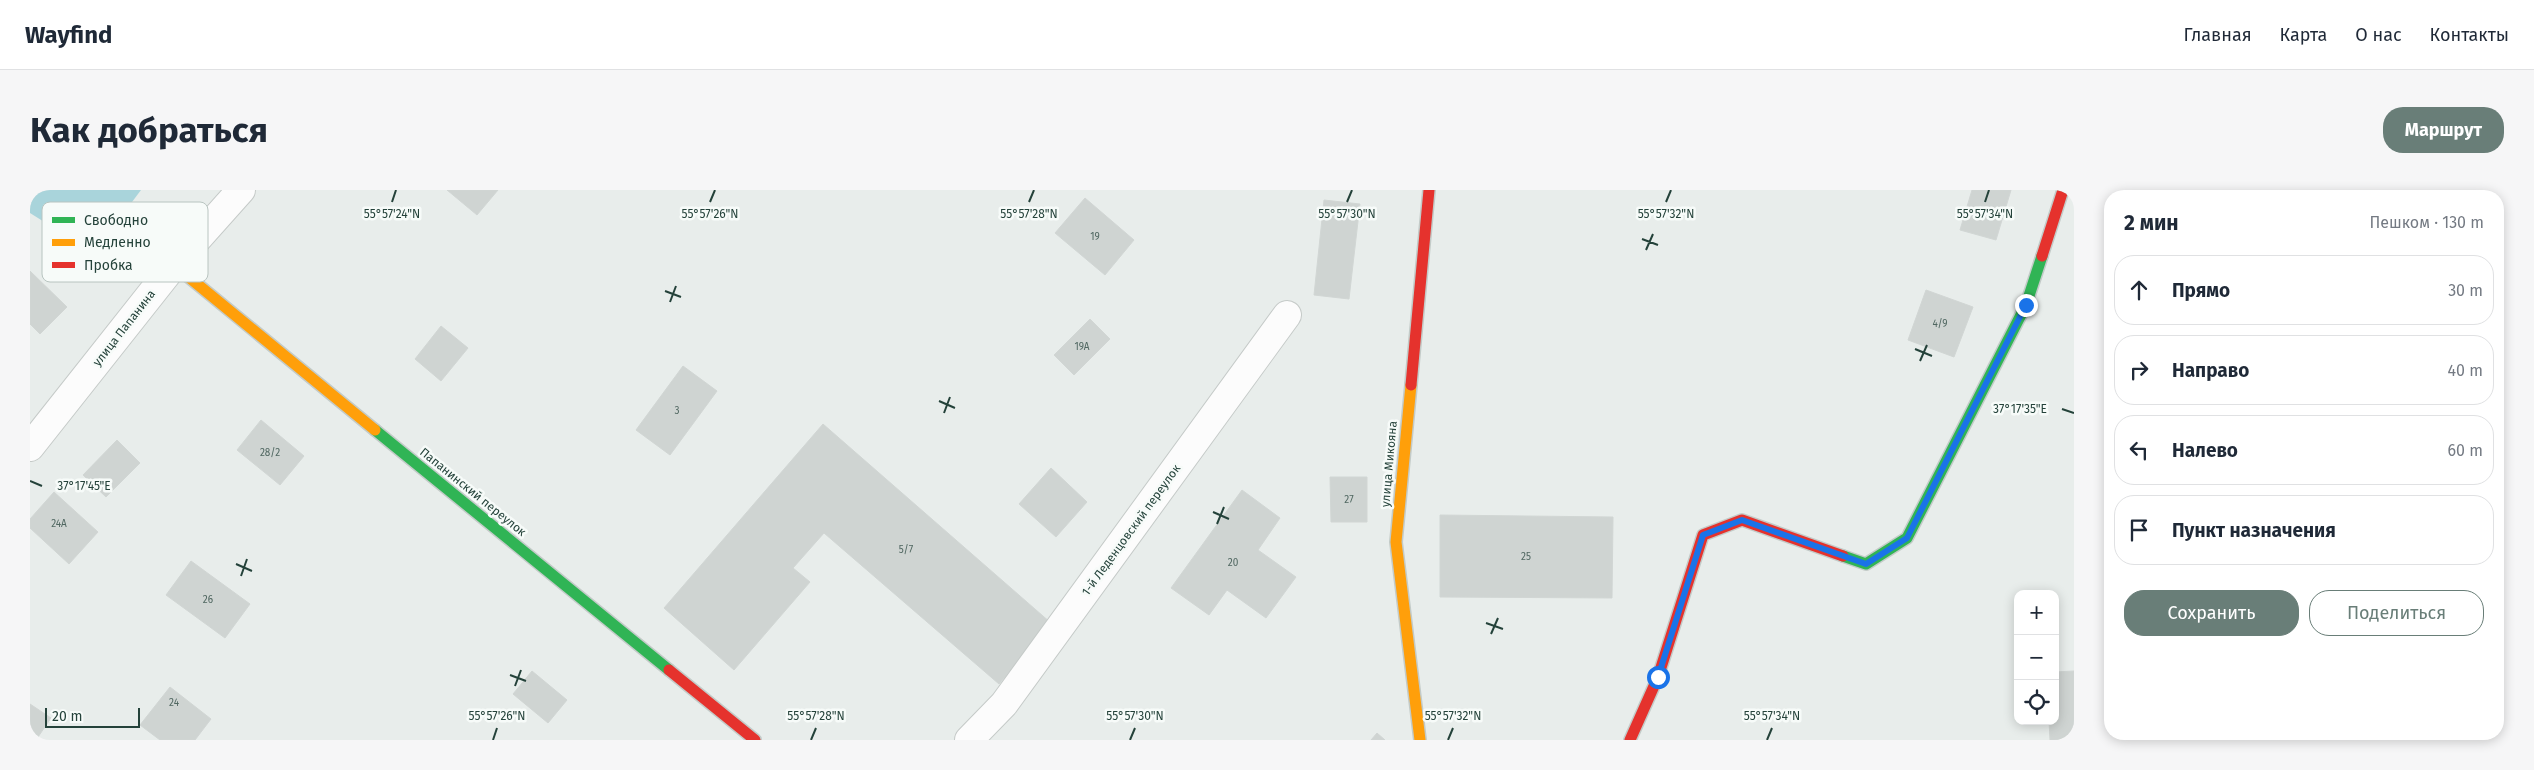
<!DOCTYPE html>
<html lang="ru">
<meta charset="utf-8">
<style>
:root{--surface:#fff;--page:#f6f6f7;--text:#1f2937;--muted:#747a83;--line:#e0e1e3;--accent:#697e78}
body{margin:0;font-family:"Fira Sans",sans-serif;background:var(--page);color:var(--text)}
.controls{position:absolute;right:15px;bottom:15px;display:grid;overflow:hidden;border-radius:10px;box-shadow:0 2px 12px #0003}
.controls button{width:45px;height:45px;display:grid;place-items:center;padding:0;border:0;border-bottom:1px solid var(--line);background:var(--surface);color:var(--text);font:25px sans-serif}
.scale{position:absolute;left:15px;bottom:12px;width:95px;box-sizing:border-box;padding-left:5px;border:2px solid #24423a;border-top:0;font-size:14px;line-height:18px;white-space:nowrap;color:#24423a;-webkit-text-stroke:4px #f7fbf9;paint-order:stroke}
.stop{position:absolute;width:15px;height:15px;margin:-11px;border:4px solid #1a73e8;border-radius:50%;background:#fff}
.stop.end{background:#1a73e8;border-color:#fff;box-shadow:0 1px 5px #0008}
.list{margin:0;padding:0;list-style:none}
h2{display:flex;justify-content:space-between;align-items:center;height:65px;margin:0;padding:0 20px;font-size:21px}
h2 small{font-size:16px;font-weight:400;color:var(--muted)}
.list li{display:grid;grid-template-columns:32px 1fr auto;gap:15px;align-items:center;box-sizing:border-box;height:70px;margin:0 10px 10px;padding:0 10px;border:1px solid var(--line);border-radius:20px}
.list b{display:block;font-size:19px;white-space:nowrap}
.list em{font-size:16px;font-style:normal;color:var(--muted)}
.actions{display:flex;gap:10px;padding:15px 20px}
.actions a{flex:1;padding:11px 0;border:1px solid var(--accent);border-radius:20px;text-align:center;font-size:18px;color:var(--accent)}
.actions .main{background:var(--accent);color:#fff}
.icon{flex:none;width:28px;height:28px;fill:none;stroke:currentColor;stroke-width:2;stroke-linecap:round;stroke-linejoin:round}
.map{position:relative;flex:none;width:2044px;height:550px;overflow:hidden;border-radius:20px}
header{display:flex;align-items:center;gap:30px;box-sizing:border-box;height:70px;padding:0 25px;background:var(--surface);border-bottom:1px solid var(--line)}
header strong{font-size:24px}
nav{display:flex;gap:28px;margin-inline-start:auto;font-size:18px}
.intro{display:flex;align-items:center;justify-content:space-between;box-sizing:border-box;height:120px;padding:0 30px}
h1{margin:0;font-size:35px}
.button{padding:12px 22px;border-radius:20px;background:var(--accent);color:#fff;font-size:18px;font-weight:700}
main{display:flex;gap:30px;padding:0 30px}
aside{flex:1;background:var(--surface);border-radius:20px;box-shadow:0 2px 12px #0003}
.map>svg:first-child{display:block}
.water{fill:#a9d4db}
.building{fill:#cfd4d2;stroke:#d1d6d4}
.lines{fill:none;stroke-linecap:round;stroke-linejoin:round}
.street-casing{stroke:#c5cac8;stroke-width:30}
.fast-casing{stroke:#c3cbc8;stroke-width:14}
.slow-casing{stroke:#c3cbc8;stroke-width:14}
.jam-casing{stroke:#c3cbc8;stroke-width:14}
.street{stroke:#fcfcfc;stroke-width:28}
.fast{stroke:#30b455;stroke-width:11}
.slow{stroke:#ff9f0a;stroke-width:11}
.jam{stroke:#e5322d;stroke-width:11}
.route{stroke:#1a73e8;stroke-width:6}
.ticks{fill:none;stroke:#24423a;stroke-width:2}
.labels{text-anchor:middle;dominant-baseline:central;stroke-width:5;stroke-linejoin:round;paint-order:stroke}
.number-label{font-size:10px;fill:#506761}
.street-label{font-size:12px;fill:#24423a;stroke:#f7fbf9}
.key{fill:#f7fbf9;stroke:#b8c4c0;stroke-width:1}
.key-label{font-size:14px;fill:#24423a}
.ticks-label{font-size:12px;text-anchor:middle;fill:#24423a;stroke:#f7fbf9;stroke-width:5;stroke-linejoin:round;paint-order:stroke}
</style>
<header>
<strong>Wayfind</strong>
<nav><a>Главная</a><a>Карта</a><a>О нас</a><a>Контакты</a></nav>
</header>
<div class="intro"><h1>Как добраться</h1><a class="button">Маршрут</a></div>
<main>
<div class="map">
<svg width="2044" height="550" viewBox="0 0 2044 550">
<rect width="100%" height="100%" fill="#e8edeb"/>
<polygon class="water" points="0,0 111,0 90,28 35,45 0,23"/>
<g class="building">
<polygon points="417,0 468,0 447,25"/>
<polygon points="1942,0 1981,0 1966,50 1930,40"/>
<polygon points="1055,8 1104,50 1075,85 1025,43"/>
<polygon points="1294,10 1330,14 1319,109 1284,105"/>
<polygon points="0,81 37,117 10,144 0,134"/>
<polygon points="1896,100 1943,117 1924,167 1878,150"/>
<polygon points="1060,129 1080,149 1044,185 1024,165"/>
<polygon points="411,136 438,158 411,191 385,169"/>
<polygon points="653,176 687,201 640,265 606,240"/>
<polygon points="231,230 274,266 250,295 207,260"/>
<polygon points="793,234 1021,433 969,494 794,343 763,378 780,392 704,480 634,418"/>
<polygon points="87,250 110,273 76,307 53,285"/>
<polygon points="1021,278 1057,312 1026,347 989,314"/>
<polygon points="1300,287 1337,287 1337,332 1301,332"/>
<polygon points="1212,300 1250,328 1228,360 1266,387 1236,428 1197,400 1179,425 1141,398"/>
<polygon points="24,302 68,342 39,374 0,338 0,329"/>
<polygon points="1410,325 1583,327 1582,408 1410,407"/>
<polygon points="161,371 220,414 195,448 136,405"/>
<polygon points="502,481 537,510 518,533 483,504"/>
<polygon points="2044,481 2044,550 2020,550 2019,531 2025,531 2025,482"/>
<polygon points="140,497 181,529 165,550 130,550 110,535"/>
<polygon points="0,514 21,528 6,550 0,550"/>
<polygon points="1347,543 1355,550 1341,550"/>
</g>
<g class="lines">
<g class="street-casing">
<g id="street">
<polyline points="0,257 144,75 211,0"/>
<polyline points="939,550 974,514 1257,125"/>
</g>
</g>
<g class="fast-casing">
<g id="fast">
<polyline points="345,240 639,480"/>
<polyline points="1813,366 1836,374 1877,348 1996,115 2012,66"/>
</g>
</g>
<g class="slow-casing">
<g id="slow">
<polyline points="144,75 345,240"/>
<polyline points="1381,195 1366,352 1390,550"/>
</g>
</g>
<g class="jam-casing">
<g id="jam">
<polyline points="2012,66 2033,0"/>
<polyline points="1381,195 1399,0"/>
<polyline points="639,480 725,550"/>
<polyline points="1600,550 1628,487 1673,345 1712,330 1813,366"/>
</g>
</g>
<use href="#street" class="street"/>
<use href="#fast" class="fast"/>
<use href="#slow" class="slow"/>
<use href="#jam" class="jam"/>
</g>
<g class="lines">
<polyline class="route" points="1628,487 1673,345 1712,330 1836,374 1877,348 1996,115"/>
</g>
<path class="ticks" d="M 362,12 L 366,0M 680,12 L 685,0M 999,12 L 1004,0M 1317,12 L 1322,0M 1636,12 L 1641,0M 1955,12 L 1959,0M 1612,49 L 1628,55M 1616,60 L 1623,44M 635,101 L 651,107M 640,112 L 646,96M 1885,159 L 1902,166M 1890,171 L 1897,155M 909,211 L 925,218M 2032,219 L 2044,223M 914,223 L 920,207M 0,291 L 12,296M 1183,322 L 1199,329M 1187,334 L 1194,317M 206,374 L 222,381M 211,386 L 217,369M 1456,433 L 1473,439M 1461,444 L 1468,428M 480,485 L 496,491M 485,496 L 491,480M 463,550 L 467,538M 781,550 L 786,538M 1100,550 L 1105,538M 1418,550 L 1423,538M 1737,550 L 1742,538"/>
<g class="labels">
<g class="number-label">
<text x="1065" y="47">19</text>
<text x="1910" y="134">4/9</text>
<text x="1052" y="157">19А</text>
<text x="647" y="221">3</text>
<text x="240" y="263">28/2</text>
<text x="1319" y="310">27</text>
<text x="29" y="334">24А</text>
<text x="876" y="360">5/7</text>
<text x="1496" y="367">25</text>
<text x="1203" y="373">20</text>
<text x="178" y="410">26</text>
<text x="144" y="513">24</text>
</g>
<g class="street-label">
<text transform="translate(94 138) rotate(-52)">улица Папанина</text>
<text transform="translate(1359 274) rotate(-85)">улица Микояна</text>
<text transform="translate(443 302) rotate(39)">Папанинский переулок</text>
<text transform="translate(1101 340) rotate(-54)">1-й Леденцовский переулок</text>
</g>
</g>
<rect x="12" y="12" width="166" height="80" rx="8" class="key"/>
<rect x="22" y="27" width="23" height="6" fill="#30b455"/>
<rect x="22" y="49" width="23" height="7" fill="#ff9f0a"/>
<rect x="22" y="72" width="23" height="6" fill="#e5322d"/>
<g class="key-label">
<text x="54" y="35">Свободно</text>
<text x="54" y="57">Медленно</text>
<text x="54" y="80">Пробка</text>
</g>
<g class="ticks-label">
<text x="680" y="28">55°57'26"N</text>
<text x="999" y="28">55°57'28"N</text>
<text x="1317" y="28">55°57'30"N</text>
<text x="1636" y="28">55°57'32"N</text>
<text x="362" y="28">55°57'24"N</text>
<text x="1955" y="28">55°57'34"N</text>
<text x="1990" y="223">37°17'35"E</text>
<text x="54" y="300">37°17'45"E</text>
<text x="467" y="530">55°57'26"N</text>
<text x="786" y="530">55°57'28"N</text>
<text x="1105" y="530">55°57'30"N</text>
<text x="1423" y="530">55°57'32"N</text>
<text x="1742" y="530">55°57'34"N</text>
</g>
</svg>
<div class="controls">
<button>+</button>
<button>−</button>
<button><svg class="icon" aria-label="locate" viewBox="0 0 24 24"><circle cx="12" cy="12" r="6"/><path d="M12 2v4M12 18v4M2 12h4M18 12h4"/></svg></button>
</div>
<div class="scale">20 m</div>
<div class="stop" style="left:1628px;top:487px"></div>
<div class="stop end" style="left:1996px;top:115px"></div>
</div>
<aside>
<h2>2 мин<small>Пешком · 130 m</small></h2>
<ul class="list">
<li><svg class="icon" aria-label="ahead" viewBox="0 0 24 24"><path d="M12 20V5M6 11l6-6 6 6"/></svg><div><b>Прямо</b></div><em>30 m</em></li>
<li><svg class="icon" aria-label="right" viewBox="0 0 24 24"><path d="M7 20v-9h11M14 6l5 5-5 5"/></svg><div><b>Направо</b></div><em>40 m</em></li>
<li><svg class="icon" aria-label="left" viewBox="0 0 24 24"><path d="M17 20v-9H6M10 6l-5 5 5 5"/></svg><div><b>Налево</b></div><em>60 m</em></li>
<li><svg class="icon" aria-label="arrive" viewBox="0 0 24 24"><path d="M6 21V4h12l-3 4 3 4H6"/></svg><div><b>Пункт назначения</b></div></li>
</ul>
<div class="actions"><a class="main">Сохранить</a><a>Поделиться</a></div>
</aside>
</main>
